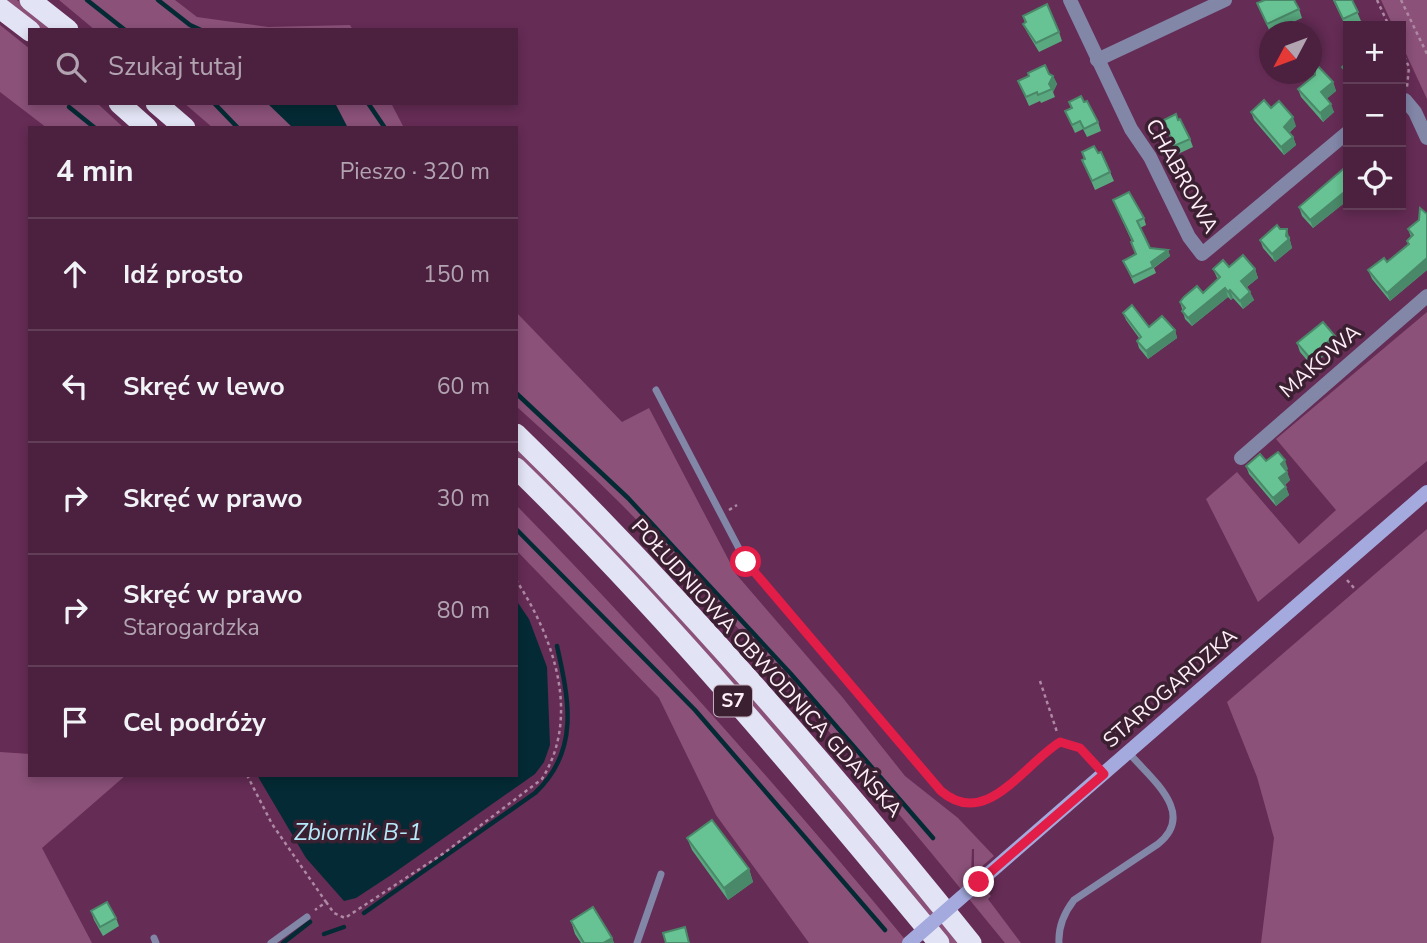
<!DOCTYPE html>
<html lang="pl">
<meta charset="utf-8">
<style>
:root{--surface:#4c2140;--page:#532947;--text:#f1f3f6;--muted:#b2a3b1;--line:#633e59}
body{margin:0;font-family:"Nunito Sans",sans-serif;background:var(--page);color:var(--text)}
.controls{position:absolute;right:21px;top:21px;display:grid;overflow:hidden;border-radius:0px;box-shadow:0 4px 10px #0003}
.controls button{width:63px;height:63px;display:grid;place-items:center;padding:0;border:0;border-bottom:2px solid var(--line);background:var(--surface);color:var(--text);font:35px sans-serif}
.compass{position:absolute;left:1259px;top:21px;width:63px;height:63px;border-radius:50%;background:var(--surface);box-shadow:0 4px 10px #0003;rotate:229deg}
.stop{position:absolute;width:21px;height:21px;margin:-16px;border:5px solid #e11d48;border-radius:50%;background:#fff}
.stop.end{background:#e11d48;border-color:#fff;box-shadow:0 2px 7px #0008}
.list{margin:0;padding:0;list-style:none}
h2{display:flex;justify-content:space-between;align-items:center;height:91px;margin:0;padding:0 28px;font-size:30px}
h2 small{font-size:23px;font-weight:400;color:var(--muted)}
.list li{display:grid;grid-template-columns:46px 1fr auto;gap:21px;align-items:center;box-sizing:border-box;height:112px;padding:0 28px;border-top:2px solid var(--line)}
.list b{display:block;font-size:26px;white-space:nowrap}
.list p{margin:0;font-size:23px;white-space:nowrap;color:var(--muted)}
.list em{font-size:23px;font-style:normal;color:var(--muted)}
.icon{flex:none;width:38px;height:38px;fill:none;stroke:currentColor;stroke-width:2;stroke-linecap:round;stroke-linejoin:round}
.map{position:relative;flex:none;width:1427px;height:943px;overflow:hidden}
.search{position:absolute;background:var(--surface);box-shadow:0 4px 10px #0003;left:28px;top:28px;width:490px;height:77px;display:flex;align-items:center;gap:18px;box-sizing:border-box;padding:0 24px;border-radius:0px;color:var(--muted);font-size:26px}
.panel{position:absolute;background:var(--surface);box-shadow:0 4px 10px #0003;left:28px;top:126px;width:490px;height:651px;border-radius:0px}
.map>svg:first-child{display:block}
.green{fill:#8b5179}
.water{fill:#042b35}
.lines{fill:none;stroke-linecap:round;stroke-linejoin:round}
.stream{stroke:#042b35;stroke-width:4.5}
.path{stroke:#ae89a3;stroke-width:2.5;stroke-dasharray:3.5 3.5;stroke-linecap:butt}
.service{stroke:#8286a7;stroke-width:7}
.minor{stroke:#8286a7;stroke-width:14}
.secondary{stroke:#a4aade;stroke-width:14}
.motorway{stroke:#e2e4f5;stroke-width:21}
.secondary-bridge{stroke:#a4aade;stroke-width:14}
.wall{fill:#59a87f}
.shaded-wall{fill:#498868}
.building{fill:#68c394;stroke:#498868;stroke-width:2}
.route{stroke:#e11d48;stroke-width:9}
.labels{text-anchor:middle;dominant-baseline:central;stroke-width:7;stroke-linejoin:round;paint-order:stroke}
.shield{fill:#3b2032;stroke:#c3b0bc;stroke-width:2}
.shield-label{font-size:19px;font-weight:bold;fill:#fdeef7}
.street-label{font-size:21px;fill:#fdeef7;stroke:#3b2032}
.water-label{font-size:23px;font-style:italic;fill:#b5e8f8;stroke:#3b2032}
</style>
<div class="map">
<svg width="1427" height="943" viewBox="0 0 1427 943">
<rect width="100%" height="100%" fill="#652c55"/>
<g class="green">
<polygon points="4,0 17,0 54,30 40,30"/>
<polygon points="59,0 175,0 197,17 268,27 350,25 353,30 95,30"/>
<polygon points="1381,0 1427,0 1427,99 1401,43 1401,26 1393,26"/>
<polygon points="0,25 30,49 30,103 97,103 124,128 47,128 0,92"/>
<polygon points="184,103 391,103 404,128 213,128"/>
<path d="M 516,312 L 622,422 L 649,408 L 736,574 L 843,698 L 905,776 L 958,818 L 994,856 L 974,873 L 974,849 L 972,849 L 971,874 L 991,896 L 988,899 L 1021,943 L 1005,943 C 882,792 757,642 621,504 C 587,470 551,438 516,406 Z"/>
<polygon points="1427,312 1427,461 1258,602 1206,499 1237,472 1299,544 1336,510 1276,439"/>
<polygon points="516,445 721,660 962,943 950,943 883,862 516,458"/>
<path d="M 516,505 C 653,645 783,792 908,943 L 809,943 L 716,815 L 659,698 L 516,550 Z"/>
<polygon points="1427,529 1427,943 1261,943 1274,838 1257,777 1227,702"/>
<polygon points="0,752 30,754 30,775 126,775 42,848 92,943 0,943"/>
</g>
<g class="water">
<polygon points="267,103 335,103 348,128 293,128"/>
<polygon points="516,600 529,619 547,667 550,745 544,762 535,774 391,875 356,898 344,901 306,858 257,775 516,775"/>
</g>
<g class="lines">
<g class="stream">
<polyline points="87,0 125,30"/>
<polyline points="158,0 190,25 201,30"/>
<polyline points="214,103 238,128"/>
<polyline points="368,103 385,128"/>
<polyline points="69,107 95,128"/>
<polyline points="516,393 628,498 791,674 933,838"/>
<polyline points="516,529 695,710 885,930"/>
<path d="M 364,913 L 535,793 C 580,751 569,700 557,646"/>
<polyline points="324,934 344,927"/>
<polyline points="283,943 310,922"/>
</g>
<g class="path">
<polyline points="1377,0 1389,26"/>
<polyline points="1401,0 1427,54"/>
<polyline points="1401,50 1409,67 1407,87"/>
<polyline points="729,510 737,505"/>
<polyline points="1347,580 1354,588"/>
<polyline points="1040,681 1057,732"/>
<polyline points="247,775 272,824 326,902 315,910"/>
<path d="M 326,902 L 334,913 L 345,918 L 444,853 L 542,779 C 581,716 554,638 516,580"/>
</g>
<g class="service">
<path d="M 656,390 L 746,562 L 941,791 C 986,830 1024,764 1060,742 L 1080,748 L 1104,773"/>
<polyline points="154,938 156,943"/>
<polyline points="271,943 307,917"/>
<polyline points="637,943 661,874"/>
<path d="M 1059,943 C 1058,926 1064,913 1074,900 L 1158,844 C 1197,813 1151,779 1129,753"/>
</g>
<g class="minor">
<polyline points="1070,0 1131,129 1150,157 1189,237 1202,254 1348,132"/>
<polyline points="1097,60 1225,0"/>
<polyline points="1401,101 1405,100 1415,112 1427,138"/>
<polyline points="1241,458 1427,296"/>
</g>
<polyline class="secondary" points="979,882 1427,492"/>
<g class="motorway">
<polyline points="30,0 68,30"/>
<polyline points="0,8 30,31"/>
<polyline points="119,103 147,128"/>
<polyline points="156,103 185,128"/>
<path d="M 516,434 C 679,593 829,766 971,943"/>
<path d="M 516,468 C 668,616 804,780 939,943"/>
</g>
<polyline class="secondary-bridge" points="909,943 979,882"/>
</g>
<g class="wall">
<polygon points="1333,0 1352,0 1361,21 1346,27"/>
<polygon points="1257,3 1299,9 1302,18 1272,32 1270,32"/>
<polygon points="1023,16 1059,32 1062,41 1039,52 1027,32 1023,24 1025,23"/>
<polygon points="1348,58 1348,78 1346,75 1342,67 1347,63 1346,59"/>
<polygon points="1049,74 1053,76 1057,84 1053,92 1055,97 1041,103 1040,101 1029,106 1018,81"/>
<polygon points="1315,75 1333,82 1336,91 1326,99 1334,112 1323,122 1301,97 1298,89"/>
<polygon points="1069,102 1084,102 1098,122 1101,131 1087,137 1083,129 1075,133 1065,111 1071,108"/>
<polygon points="1251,112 1296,126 1289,133 1293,137 1296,145 1284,155 1254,120"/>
<polygon points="1164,120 1178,120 1190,139 1193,147 1178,154"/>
<polygon points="1082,152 1098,153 1110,172 1114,181 1095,190 1082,160 1084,159"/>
<polygon points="1348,165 1348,200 1313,228 1302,216 1299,207"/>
<polygon points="1113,200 1144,218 1146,225 1140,228 1150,248 1168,250 1170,256 1154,268 1156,273 1134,284 1123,261 1136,255 1131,242 1132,242"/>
<polygon points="1427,214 1427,270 1390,301 1372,279 1368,270 1387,262 1408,244 1407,241 1411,237 1408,229"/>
<polygon points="1280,229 1290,237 1290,241 1292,248 1275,262 1263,248 1260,240"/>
<polygon points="1229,267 1255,269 1258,278 1247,287 1254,300 1243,309 1233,298 1231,300 1228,297 1192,326 1185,319 1180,302 1203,293 1218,280 1213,269"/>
<polygon points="1123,313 1149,327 1175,330 1177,338 1148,359 1139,348 1137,341 1139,338 1126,320"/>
<polygon points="1297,343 1338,344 1312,366 1300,352"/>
<polygon points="1266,461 1288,469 1286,470 1290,480 1285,485 1289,495 1276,506 1249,474 1246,466"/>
<polygon points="687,838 749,869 753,882 728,900 692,850"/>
<polygon points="91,911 116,918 119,926 103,936 94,920"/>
<polygon points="571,921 612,938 614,943 581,943 575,934"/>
</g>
<g class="shaded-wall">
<polygon points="1053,76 1057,84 1053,92 1049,84"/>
<polygon points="1333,82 1336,91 1324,101 1321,92"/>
<polygon points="1331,104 1334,112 1323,122 1320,113"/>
<polygon points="1293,117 1296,126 1287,135 1284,127"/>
<polygon points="1293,137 1296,145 1284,155 1281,147"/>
<polygon points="1348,189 1348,200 1313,228 1310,220"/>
<polygon points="1287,229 1292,248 1275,262 1272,254"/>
<polygon points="1168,250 1170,256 1153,268 1151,262"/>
<polygon points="1427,258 1427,270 1390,301 1387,293"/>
<polygon points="1255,269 1258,278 1244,289 1241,281"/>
<polygon points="1225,288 1228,297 1192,326 1188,318"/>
<polygon points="1230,290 1233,298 1231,300 1228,292"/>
<polygon points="1250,292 1254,300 1243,309 1240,301"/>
<polygon points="1175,330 1177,338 1148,359 1146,351"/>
<polygon points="1335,336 1338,344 1312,366 1309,357"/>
<polygon points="1285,460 1288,469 1284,472 1281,464"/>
<polygon points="1287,472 1290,480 1282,487 1279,478"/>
<polygon points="1286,487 1289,495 1276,506 1273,498"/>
<polygon points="749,869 753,882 728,900 724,888"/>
<polygon points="612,938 614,943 603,943"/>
</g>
<g class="building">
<polygon points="1265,0 1294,0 1299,9 1267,24 1257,3"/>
<polygon points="1334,0 1352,0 1358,12 1343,19"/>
<polygon points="1047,4 1059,32 1036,43 1023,24 1026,22 1023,16"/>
<polygon points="1348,58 1348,74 1342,67 1348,62 1346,59"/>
<polygon points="1315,63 1333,82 1321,92 1331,104 1320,113 1298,89 1315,75"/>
<polygon points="1045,65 1049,74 1053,76 1049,84 1052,89 1038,95 1037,92 1026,97 1018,81 1029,76 1028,73"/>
<polygon points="1081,96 1084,102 1087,101 1098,122 1084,129 1080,121 1072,125 1065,111 1072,108 1069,102"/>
<polygon points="1264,100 1271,108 1279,101 1293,117 1284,127 1293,137 1281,147 1251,112"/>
<polygon points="1176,114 1178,120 1180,119 1190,139 1174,146 1164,120"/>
<polygon points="1094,146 1098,153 1101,152 1110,172 1092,181 1082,160 1085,159 1082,152"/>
<polygon points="1348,165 1348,189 1310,220 1299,207"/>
<polygon points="1129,192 1144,218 1137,221 1150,248 1168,250 1151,262 1153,267 1132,277 1123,261 1136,254 1131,242 1133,241 1113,200"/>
<polygon points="1420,208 1427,214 1427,258 1387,293 1368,270 1384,258 1387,262 1409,244 1407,241 1413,235 1408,229 1419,220"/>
<polygon points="1277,225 1280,229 1287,229 1286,236 1289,239 1272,254 1260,240"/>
<polygon points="1243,255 1255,269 1241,281 1250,292 1240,301 1230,290 1228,292 1225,288 1188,318 1182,311 1185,308 1180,302 1184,297 1197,286 1203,293 1220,277 1213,269 1223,260 1229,267"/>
<polygon points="1132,305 1149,327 1162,316 1175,330 1146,351 1137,341 1141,337 1123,313"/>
<polygon points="1323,322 1335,336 1309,357 1297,343"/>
<polygon points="1278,452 1285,460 1281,464 1287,472 1279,478 1286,487 1273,498 1246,466 1260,454 1266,461"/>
<polygon points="712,820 749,869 724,888 687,838"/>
<polygon points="107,902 116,918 100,927 91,911"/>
<polygon points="593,907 612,938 603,943 584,943 571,921"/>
<polygon points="685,927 689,943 666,943 663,933"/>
</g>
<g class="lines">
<path class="route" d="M 746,562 L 941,791 C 986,830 1024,764 1060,742 L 1080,748 L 1104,774 L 979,882"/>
</g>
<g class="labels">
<rect class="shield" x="714" y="685.5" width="38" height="31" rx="5"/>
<g class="shield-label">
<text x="733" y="701">S7</text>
</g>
<g class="street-label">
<text transform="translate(1182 176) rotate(61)">CHABROWA</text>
<text transform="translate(1320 361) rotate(-41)">MAKOWA</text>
<text transform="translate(767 668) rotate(48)">POŁUDNIOWA OBWODNICA GDAŃSKA</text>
<text transform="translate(1170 688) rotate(-41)">STAROGARDZKA</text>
</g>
<g class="water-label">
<text x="358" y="832">Zbiornik B-1</text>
</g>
</g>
</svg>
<div class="controls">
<button>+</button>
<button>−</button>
<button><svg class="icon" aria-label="locate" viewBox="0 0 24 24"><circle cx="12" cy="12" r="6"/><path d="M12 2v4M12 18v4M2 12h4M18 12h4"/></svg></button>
</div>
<svg class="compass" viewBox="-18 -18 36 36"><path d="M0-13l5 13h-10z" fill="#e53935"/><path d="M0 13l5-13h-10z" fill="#b2a3b1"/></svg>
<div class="stop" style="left:746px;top:562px"></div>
<div class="stop end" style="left:979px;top:882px"></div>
<div class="search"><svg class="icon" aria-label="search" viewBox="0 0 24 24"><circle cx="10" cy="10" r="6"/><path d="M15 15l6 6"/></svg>Szukaj tutaj</div>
<section class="panel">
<h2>4 min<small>Pieszo · 320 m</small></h2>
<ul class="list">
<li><svg class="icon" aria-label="ahead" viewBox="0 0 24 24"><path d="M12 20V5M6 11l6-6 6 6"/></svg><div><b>Idź prosto</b></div><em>150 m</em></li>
<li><svg class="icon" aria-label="left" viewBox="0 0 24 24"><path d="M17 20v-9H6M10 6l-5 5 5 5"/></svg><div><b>Skręć w lewo</b></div><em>60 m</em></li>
<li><svg class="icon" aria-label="right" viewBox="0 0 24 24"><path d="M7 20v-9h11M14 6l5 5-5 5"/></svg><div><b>Skręć w prawo</b></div><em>30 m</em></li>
<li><svg class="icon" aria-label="right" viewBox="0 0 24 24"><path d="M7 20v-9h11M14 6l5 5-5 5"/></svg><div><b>Skręć w prawo</b><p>Starogardzka</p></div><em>80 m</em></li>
<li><svg class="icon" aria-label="arrive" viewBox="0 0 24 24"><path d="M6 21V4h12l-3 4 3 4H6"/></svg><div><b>Cel podróży</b></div></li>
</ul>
</section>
</div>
